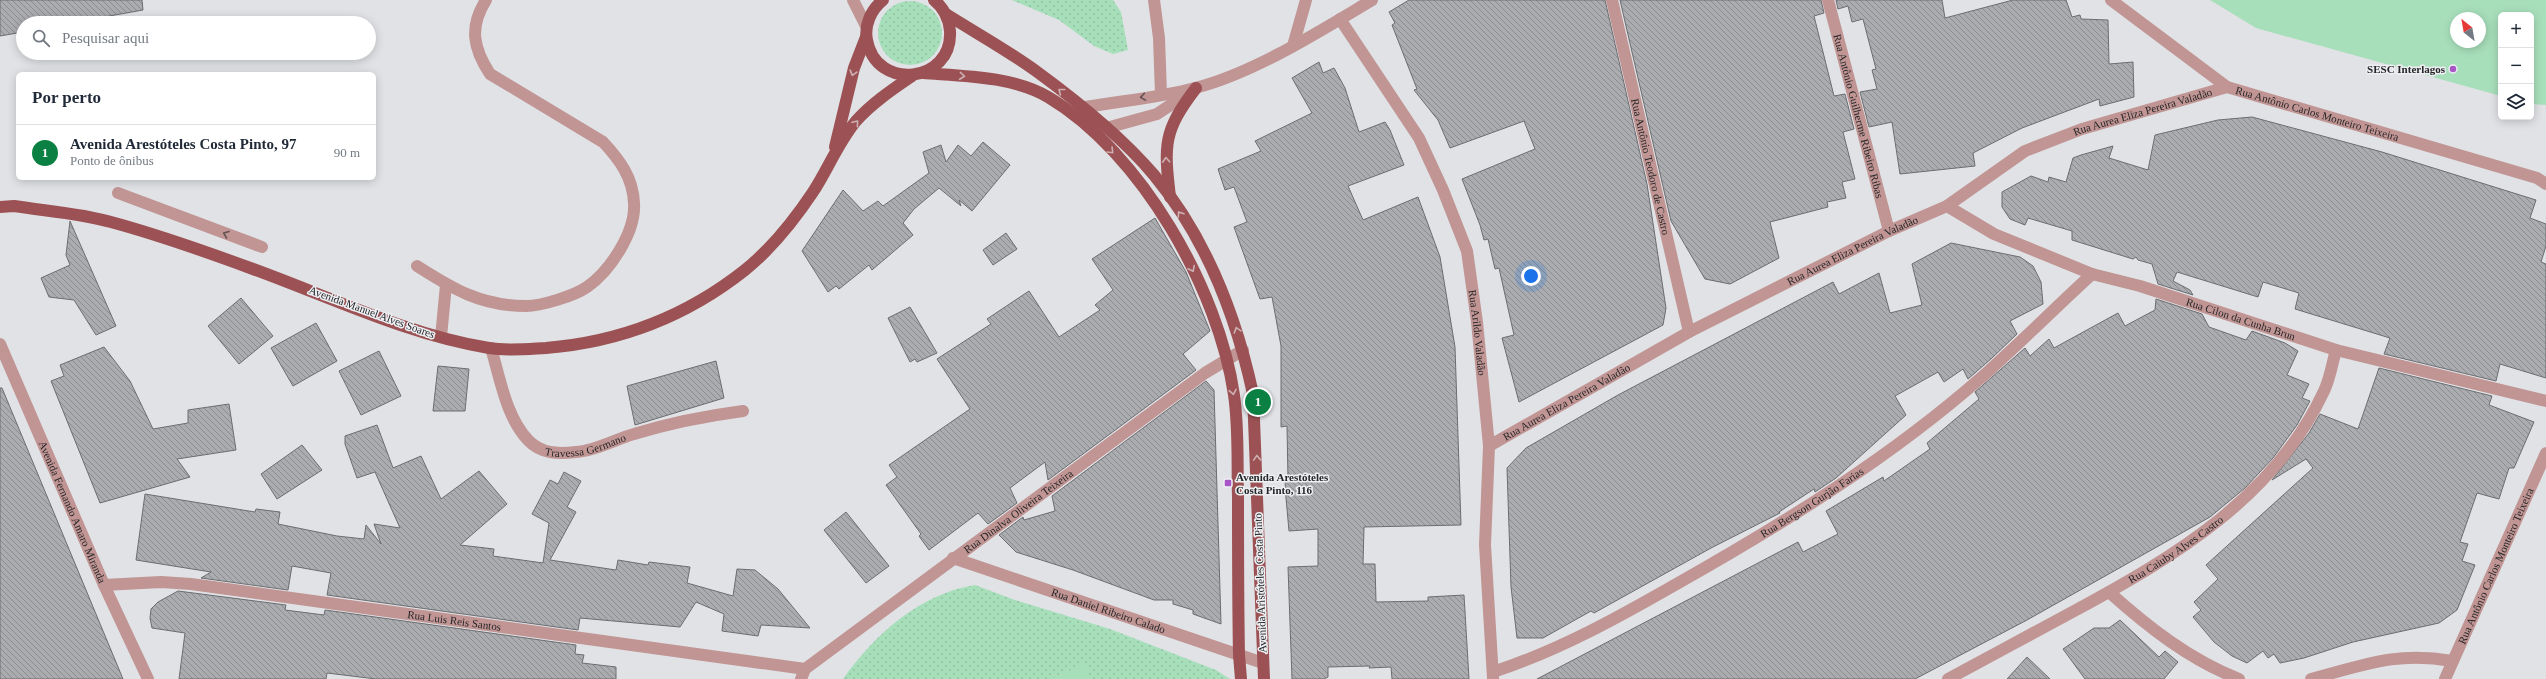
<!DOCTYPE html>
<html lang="pt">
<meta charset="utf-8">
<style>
:root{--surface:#fff;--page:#f6f6f7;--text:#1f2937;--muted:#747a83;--line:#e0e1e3;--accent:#0b8043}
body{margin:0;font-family:"Times New Roman",serif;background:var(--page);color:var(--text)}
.controls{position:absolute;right:12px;top:12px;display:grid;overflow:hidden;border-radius:6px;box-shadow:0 2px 10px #0003}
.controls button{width:36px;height:36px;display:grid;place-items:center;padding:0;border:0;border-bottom:1px solid var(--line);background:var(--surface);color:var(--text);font:20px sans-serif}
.compass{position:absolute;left:2450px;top:12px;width:36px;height:36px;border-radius:50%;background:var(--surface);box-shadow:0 2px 10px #0003;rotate:329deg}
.you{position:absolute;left:1531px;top:276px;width:14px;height:14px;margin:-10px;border:3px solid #fff;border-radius:50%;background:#1a73e8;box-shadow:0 0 0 6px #1a73e833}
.badge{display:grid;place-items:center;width:26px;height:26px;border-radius:50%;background:var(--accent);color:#fff;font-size:13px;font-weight:700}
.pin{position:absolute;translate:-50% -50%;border:2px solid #fff;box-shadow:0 1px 4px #0006}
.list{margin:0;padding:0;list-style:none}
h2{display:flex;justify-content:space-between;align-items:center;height:52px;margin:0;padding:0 16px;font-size:17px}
h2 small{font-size:13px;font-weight:400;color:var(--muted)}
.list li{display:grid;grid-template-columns:26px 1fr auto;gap:12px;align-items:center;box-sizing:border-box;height:56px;padding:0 16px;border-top:1px solid var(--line)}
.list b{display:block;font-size:15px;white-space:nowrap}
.list p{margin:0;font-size:13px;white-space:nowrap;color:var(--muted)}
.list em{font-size:13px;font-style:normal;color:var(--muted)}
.icon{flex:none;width:22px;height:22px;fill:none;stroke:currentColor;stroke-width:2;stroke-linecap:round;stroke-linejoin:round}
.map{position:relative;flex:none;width:2546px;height:679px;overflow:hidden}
.search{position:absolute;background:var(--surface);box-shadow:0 2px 10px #0003;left:16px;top:16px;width:360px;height:44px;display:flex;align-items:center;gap:10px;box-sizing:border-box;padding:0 14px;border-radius:22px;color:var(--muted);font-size:15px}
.panel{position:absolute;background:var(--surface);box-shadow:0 2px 10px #0003;left:16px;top:72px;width:360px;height:108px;border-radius:6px}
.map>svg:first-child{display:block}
.grass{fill:url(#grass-dots)}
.garden{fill:#a8dfbb;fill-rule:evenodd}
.building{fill:url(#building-back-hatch);stroke:#6c6d70}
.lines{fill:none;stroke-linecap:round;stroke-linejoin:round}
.minor{stroke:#c09594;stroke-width:12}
.major{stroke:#9c5254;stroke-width:12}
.oneway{stroke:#cdb0b3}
.oneway2{stroke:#635253}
.poi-dot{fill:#a856c6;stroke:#eeeff3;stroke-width:1.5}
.labels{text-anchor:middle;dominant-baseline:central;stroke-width:3;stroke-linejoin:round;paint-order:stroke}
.poi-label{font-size:11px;font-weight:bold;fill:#252627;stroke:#eeeff3;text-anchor:end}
.street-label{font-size:11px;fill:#252627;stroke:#eeeff3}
</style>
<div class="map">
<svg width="2546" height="679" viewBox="0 0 2546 679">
<defs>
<pattern id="grass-dots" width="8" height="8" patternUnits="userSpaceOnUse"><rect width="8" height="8" fill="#a8dfbb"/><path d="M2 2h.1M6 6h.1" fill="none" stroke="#90bfa1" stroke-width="1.8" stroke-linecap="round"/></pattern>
<pattern id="building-back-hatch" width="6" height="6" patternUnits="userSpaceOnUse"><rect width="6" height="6" fill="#abacb0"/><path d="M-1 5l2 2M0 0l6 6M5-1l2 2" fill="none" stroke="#8b8c8f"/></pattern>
</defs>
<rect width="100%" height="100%" fill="#e1e2e6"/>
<g class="grass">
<polygon points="1012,0 1113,0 1121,12 1128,50 1113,54 1094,46 1059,20"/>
<circle cx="910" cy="33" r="32"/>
<path d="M 975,585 L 1015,600 L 1110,629 L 1216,670 L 1230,679 L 843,679 C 874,635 921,593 975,585 Z"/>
</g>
<g class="garden">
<path d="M 2210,0 L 2546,0 L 2546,105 L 2531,104 L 2531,15 L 2501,15 L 2501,96 L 2256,28 ZM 2456,18 L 2480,18 L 2480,42 L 2456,42 Z"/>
<polygon points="1084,664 1091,679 1051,679"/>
</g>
<g class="building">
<polygon points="0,0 142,0 143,10 70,23 23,23 23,32 0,36"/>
<polygon points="1409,0 1605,0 1647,184 1666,308 1663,325 1519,402 1502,338 1514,335 1499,268 1495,269 1488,239 1484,240 1480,225 1462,179 1535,149 1524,121 1450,148 1438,120 1414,90 1417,89 1392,25 1395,23 1389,12"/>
<polygon points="1620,0 1821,0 1824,13 1814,16 1834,96 1845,94 1854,129 1843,132 1855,179 1842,182 1846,198 1827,202 1828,207 1770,222 1779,258 1730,284 1705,279 1671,221"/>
<polygon points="1836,0 1942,0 1945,18 2013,0 2066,0 2072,17 2080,15 2081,19 2108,20 2109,64 2133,62 2134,97 2100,106 2099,99 2022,128 1973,153 1975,166 1900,174 1892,122 1869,127 1860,92 1877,89 1872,70 1876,69 1863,19 1852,22 1848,6 1838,9"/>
<polygon points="1319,62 1323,73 1334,68 1345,88 1359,132 1385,122 1390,130 1404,165 1348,186 1363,220 1418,197 1440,257 1455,347 1461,525 1364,527 1363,564 1375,564 1376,602 1428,601 1428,597 1464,595 1469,679 1392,679 1391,667 1369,668 1370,666 1328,667 1328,677 1324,679 1292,679 1288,567 1318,566 1318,529 1289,531 1286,498 1285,480 1288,480 1287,426 1281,427 1281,346 1272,297 1260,299 1234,227 1247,222 1234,187 1225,190 1218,169 1261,151 1255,141 1312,113 1292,78"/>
<polygon points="2252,117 2382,152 2536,200 2530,218 2546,224 2546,246 2541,262 2546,264 2546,378 2500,364 2496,381 2384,354 2390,338 2295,309 2299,293 2263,282 2258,297 2177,272 2173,281 2190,290 2193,295 2158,284 2152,264 2138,260 2136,257 2133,259 2072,240 2072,231 2028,218 2025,225 2010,219 2002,207 2002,192 2031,176 2048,182 2049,177 2066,182 2073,158 2081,155 2113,146 2109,158 2148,170 2155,135 2218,120"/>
<polygon points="983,142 1010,165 972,211 959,200 961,206 939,188 914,209 903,223 913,235 872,270 869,265 839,289 836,286 828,292 802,251 843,190 863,211 878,201 883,206 929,173 923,152 941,145 946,162 958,145 971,156"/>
<polygon points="1155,218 1186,272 1210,331 1183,354 1196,370 1048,480 1045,462 1010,488 1017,503 988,524 978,513 929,550 919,536 921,534 886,485 897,477 889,465 970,409 937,359 991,324 987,319 1029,291 1059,337 1100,310 1095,305 1113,290 1092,259"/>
<polygon points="70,221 116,326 96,335 74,300 49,297 41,278 70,265 66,255"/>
<polygon points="1006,233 1017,249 993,265 983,250"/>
<polygon points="1951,243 2020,257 2033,266 2041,282 2043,304 2010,321 2017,334 1992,358 1968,379 1963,369 1944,382 1938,372 1895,396 1906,415 1836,478 1815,492 1814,489 1779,512 1780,513 1711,548 1594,613 1591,611 1543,638 1517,638 1511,587 1507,468 1526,448 1618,395 1833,282 1839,294 1879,273 1890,313 1922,305 1912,264"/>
<polygon points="241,298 273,336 239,364 208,326"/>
<polygon points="2156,299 2202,314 2209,327 2246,340 2252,331 2285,343 2298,351 2287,375 2309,384 2302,398 2310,401 2297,425 2273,458 2245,488 2210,517 2027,620 1915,679 1537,679 1798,542 1803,552 1838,534 1826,511 1883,477 1884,481 1930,449 1927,443 1979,399 1975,392 2025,348 2030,356 2049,339 2054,348 2118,313 2125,326 2155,310"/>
<polygon points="910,307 937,353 917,362 915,359 910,362 888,318"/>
<polygon points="316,323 337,361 293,386 271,348"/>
<polygon points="104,347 130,381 153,429 188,423 188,410 229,404 236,450 177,459 190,477 100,503 51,381 64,376 60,365"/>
<polygon points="379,351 401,396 361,415 339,371"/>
<polygon points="716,361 724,398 635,425 627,386"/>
<polygon points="438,366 469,369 465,411 433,411"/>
<polygon points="2379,368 2492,396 2489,405 2534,422 2514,468 2509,468 2499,499 2477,493 2460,542 2468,544 2462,561 2475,565 2457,610 2439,623 2353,642 2304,658 2280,663 2274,654 2268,658 2263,651 2247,663 2232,656 2214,642 2193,617 2201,610 2194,602 2218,579 2206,565 2313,468 2306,459 2272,480 2309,433 2320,414 2358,429"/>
<polygon points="1206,381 1214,390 1221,624 1193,614 1193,610 1173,604 1173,600 1154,600 1073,570 1016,552 999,535 1023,517 1024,520 1055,511 1052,496"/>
<polygon points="0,388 2,388 123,679 0,679"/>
<polygon points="377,425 393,468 421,456 441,499 479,471 507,504 460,545 494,549 493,556 543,563 549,523 532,514 550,480 558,484 564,472 581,481 567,507 576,512 550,560 616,570 618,560 648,565 649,562 690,567 687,583 733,596 737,569 755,570 778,589 810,628 761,625 758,636 722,631 724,614 696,602 680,627 580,618 578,630 327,595 331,573 292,566 288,590 201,578 211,572 136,560 145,494 255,512 256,509 280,512 278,524 337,536 364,539 366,525 381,544 374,524 400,528 375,472 357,478 345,444 345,436"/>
<polygon points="302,445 322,470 277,499 261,474"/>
<polygon points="846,512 889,566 866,583 824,530"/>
<polygon points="178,591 286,605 285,610 324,615 325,610 576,645 575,654 584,655 582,663 616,667 616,679 376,679 327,673 326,679 179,679 185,633 152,628 150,618 151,609 158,602"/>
<polygon points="2120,620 2159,657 2165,651 2178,662 2164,679 2085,679 2063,649 2094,628 2109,628"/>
<polygon points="2027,657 2050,679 2007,679"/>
</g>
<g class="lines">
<g class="minor">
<polyline points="853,0 866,26"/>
<polyline points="1154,0 1159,38 1161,94"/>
<path id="s1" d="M 1612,0 L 1689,332"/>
<path id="s2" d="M 1828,0 L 1889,231"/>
<path id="s3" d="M 2111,0 L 2227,87 L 2537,178 L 2546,184"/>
<path id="s4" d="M 1340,19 L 1419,138 L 1443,190 L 1467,251 L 1477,322 L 1489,446 L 1485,545 L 1493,678"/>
<polyline points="1293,46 1306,0"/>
<path d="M 1081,108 C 1118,101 1159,98 1195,88 C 1254,73 1320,31 1372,0"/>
<polyline points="1099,130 1157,114 1193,90"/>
<polyline points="118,193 262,247"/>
<path id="s5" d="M 1947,206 L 1994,234 L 2092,274 L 2140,286 L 2336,350 L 2546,401"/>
<path d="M 417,266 C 453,289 481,306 526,306 C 541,306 574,296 587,287 C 610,271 636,232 634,203 C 633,178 620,160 603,142 L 490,74 C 473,48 469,27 486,0"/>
<polyline points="441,337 446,285"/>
<path id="s6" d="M 0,344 L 104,585 L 148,679"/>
<path id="s7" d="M 491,348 C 500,378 506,417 528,440 C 541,454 558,454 576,452 C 595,451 616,439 634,434 C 670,423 705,416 743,411"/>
<path id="s8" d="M 1489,446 L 1689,332 L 1889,231 L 1947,206 L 2025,151 L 2082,129 L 2227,87"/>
<path id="s9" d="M 953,558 L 1263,663"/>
<path id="s10" d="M 104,585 L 161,582 L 191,584 L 805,669"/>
<path d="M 2109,592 C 2148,627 2190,660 2239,679"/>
<path id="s11" d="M 1493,672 C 1560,650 1619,617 1680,582 C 1786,522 1891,457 1983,376 C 2020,343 2055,308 2092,274"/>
<path id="s12" d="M 801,679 L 805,669 L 1205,373 L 1243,350"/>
<path id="s13" d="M 1948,679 C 1991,656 2033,633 2076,610 C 2174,557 2275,497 2324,391 C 2330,379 2332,364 2336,350"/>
<path d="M 2311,679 C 2364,665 2397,651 2452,661"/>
<path id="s14" d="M 2445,679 L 2546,453"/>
</g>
<g class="major">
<path d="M 883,0 C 871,10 864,25 867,40 C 876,92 953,83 950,31 C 949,19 944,8 934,0"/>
<path d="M 946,14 C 976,33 1007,50 1036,71 C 1077,101 1121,136 1154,175 C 1206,238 1236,315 1253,394 L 1264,679"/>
<path d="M 923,73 C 963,76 1012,76 1048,97 C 1141,152 1219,290 1234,395 C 1239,429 1237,463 1238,497 C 1238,550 1238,602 1239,655 L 1241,679"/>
<polyline points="835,147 854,68 866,37"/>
<path d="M 1170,197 C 1164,145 1163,131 1196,88"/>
<path d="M 0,207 L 14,206 C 45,211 80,213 111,222 C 159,235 207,252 253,269 C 330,297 408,335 489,348 C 507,351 527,349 546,348 C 619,342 687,316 745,270 C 771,249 795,219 813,192 C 828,169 838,143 856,121 C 872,103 893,89 912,76"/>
</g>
</g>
<defs><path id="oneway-chevron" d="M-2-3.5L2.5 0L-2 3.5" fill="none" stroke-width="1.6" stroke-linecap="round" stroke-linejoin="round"/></defs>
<g class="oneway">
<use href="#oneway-chevron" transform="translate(853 73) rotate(106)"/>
<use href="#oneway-chevron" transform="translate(962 76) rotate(6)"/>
<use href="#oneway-chevron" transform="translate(1061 91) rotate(-141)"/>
<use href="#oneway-chevron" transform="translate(856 123) rotate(-50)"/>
<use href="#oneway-chevron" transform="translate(1111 151) rotate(45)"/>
<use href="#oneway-chevron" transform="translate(1166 160) rotate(-93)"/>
<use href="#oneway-chevron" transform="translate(1180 214) rotate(-123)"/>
<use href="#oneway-chevron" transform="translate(1192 269) rotate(63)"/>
<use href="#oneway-chevron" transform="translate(1237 330) rotate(-108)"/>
<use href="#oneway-chevron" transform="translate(1233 392) rotate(79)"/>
<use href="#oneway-chevron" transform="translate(1257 458) rotate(-92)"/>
</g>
<g class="oneway2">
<use href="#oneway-chevron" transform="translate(1143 97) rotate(171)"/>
<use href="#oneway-chevron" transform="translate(226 234) rotate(-159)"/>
</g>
<g class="poi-dot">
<circle cx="2453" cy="69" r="4"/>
<rect x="1224" y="479" width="8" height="8" rx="2"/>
</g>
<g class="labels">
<g class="poi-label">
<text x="2445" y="69">SESC Interlagos</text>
<text x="1236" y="477" text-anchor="start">Avenida Arestóteles<tspan x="1236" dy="13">Costa Pinto, 116</tspan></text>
</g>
<g class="street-label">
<text stroke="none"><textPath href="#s8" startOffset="737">Rua Aurea Eliza Pereira Valadão</textPath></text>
<text stroke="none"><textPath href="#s3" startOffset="239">Rua Antônio Carlos Monteiro Teixeira</textPath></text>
<text stroke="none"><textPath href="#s2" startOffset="120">Rua Antônio Guilherme Ribeiro Ribas</textPath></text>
<text stroke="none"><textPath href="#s1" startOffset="171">Rua Antônio Teodoro de Castro</textPath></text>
<text stroke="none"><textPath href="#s8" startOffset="413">Rua Aurea Eliza Pereira Valadão</textPath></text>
<text transform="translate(372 312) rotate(20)">Avenida Manuel Alves Soares</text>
<text stroke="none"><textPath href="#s5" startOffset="316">Rua Cilon da Cunha Brun</textPath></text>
<text stroke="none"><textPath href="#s4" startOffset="348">Rua Arildo Valadão</textPath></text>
<text stroke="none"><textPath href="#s8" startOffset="89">Rua Aurea Eliza Pereira Valadão</textPath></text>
<text stroke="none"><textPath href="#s7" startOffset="162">Travessa Germano</textPath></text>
<text stroke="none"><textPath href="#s11" startOffset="362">Rua Bergson Gurjão Farias</textPath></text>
<text stroke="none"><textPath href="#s12" startOffset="276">Rua Dinalva Oliveira Teixeira</textPath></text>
<text stroke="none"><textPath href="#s6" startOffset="183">Avenida Fernando Amaro Miranda</textPath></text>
<text stroke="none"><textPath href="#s13" startOffset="262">Rua Caiuby Alves Castro</textPath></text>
<text stroke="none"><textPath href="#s14" startOffset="124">Rua Antônio Carlos Monteiro Teixeira</textPath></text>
<text transform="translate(1260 583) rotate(-92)">Avenida Aristóteles Costa Pinto</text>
<text stroke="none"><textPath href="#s9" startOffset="164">Rua Daniel Ribeiro Calado</textPath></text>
<text stroke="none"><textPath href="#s10" startOffset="353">Rua Luis Reis Santos</textPath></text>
</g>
</g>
</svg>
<div class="controls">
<button>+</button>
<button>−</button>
<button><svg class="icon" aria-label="layers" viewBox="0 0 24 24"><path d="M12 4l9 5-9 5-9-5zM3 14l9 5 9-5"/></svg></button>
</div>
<svg class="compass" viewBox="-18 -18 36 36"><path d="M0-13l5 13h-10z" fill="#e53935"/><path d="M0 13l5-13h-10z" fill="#747a83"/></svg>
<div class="you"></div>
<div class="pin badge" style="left:1258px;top:402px">1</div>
<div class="search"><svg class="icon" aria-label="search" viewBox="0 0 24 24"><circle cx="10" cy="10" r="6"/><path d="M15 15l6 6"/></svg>Pesquisar aqui</div>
<section class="panel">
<h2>Por perto<small></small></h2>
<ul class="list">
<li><span class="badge">1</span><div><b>Avenida Arestóteles Costa Pinto, 97</b><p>Ponto de ônibus</p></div><em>90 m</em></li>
</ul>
</section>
</div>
